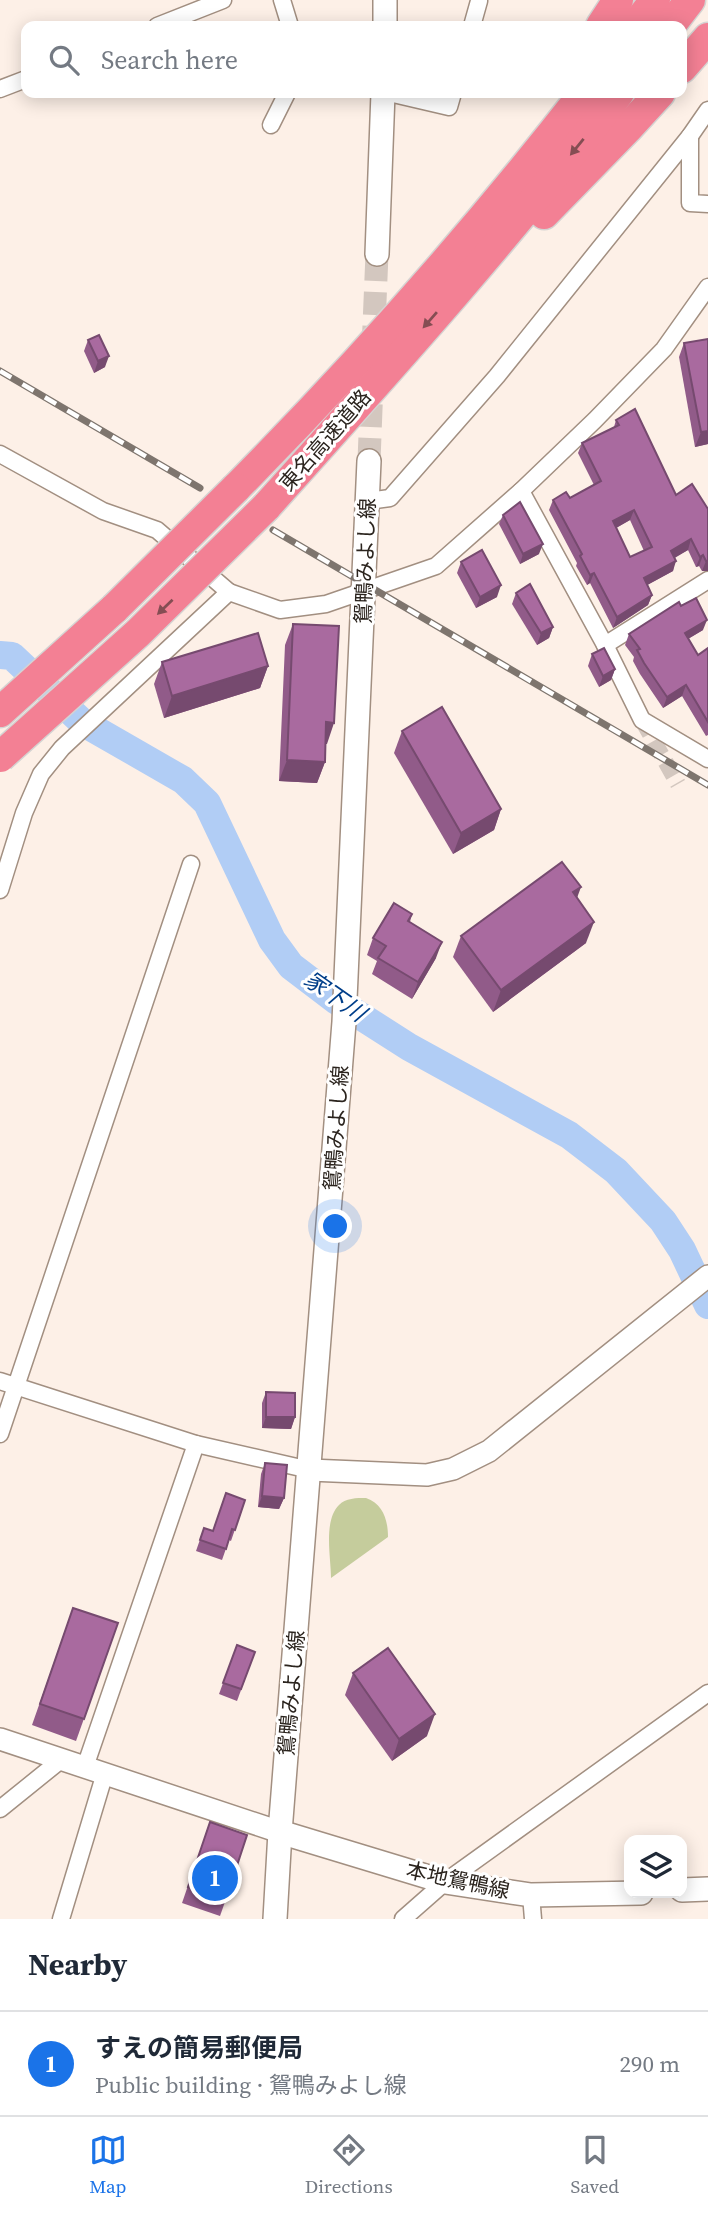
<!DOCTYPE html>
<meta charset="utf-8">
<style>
:root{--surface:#fff;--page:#f6f6f7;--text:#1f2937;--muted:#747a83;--line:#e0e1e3;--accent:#1a73e8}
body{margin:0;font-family:"Source Serif 4","Noto Sans JP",serif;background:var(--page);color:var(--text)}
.controls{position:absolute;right:21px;bottom:21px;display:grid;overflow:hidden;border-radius:14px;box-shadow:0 4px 18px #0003}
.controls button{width:63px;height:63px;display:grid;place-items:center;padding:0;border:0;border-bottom:2px solid var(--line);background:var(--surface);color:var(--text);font:35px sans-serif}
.you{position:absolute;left:336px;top:1227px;width:24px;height:24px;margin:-18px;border:5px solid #fff;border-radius:50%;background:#1a73e8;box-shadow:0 0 0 10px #1a73e833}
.badge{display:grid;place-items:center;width:46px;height:46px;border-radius:50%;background:var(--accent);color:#fff;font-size:23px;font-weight:700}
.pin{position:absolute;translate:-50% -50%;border:4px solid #fff;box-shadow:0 2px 7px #0006}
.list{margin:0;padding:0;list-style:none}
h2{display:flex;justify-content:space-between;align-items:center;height:91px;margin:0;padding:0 28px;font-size:30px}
h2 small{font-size:23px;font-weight:400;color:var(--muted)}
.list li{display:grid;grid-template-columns:46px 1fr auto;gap:21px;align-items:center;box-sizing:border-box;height:105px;padding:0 28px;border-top:2px solid var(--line)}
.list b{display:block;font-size:26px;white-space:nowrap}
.list p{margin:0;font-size:23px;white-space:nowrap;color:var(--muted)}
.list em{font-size:23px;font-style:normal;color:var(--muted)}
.icon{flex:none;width:38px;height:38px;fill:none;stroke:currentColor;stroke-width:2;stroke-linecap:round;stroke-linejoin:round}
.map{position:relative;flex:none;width:708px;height:1919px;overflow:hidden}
.search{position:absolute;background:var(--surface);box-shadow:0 4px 18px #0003;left:21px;right:21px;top:21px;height:77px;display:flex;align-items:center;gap:18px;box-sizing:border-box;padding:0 24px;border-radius:14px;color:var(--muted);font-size:26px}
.sheet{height:196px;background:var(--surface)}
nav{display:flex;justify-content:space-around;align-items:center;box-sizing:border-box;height:98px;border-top:2px solid var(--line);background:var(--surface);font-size:19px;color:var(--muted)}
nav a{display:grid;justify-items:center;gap:4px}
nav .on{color:var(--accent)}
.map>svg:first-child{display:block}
.green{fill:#c5cc9c}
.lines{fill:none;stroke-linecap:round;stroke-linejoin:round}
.river{stroke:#b1cdf5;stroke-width:28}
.minor-tunnel{stroke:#d3c7bf;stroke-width:16;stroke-dasharray:16 8;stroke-linecap:butt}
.secondary-tunnel{stroke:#d3c7bf;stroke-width:23;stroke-dasharray:23 11;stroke-linecap:butt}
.minor-casing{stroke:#a28f81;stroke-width:19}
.tertiary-casing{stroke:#a28f81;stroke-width:24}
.secondary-casing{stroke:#a28f81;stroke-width:26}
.motorway-casing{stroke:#d5d3d2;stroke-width:33}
.minor{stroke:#fff;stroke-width:16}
.tertiary{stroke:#fff;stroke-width:21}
.secondary{stroke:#fff;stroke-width:23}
.motorway{stroke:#f38094;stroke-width:30}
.rail-casing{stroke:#7e756e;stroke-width:7}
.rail{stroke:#fff;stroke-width:4.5;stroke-dasharray:13;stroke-linecap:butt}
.motorway-bridge-casing{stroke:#d5d3d2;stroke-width:33;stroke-linecap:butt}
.motorway-bridge{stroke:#f38094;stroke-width:30}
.wall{fill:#915b89;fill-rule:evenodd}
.shaded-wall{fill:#764a6f}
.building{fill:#a96a9f;stroke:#764a6f;stroke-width:2;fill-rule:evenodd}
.oneway{fill:#854d53}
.labels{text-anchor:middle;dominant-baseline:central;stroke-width:6;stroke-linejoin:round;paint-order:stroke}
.street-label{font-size:21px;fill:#2b241e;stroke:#fff}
.water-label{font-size:23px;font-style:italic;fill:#003e89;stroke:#fff}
</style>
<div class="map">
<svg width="708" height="1919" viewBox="0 0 708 1919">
<rect width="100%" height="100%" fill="#fdf0e7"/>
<path class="green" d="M 366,1498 C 383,1504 388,1520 388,1537 L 331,1578 C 331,1557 323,1521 339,1505 C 345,1498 357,1498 366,1498 Z"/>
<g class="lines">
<polyline class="river" points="0,655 12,656 82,722 183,780 207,803 272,940 291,966 337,1001 409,1047 569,1135 616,1171 663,1221 682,1250 708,1305"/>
<polyline class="minor-tunnel" points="642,720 678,784"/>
<g class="secondary-tunnel">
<polyline points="373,349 377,254"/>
<polyline points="369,461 372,383"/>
</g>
<g class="minor-casing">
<g id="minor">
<polyline points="282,0 290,26"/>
<polyline points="157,26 223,0"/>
<polyline points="472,26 479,1"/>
<polyline points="0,89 26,79"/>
<polyline points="389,93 449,107 453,93"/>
<polyline points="271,125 287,93"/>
<polyline points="690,136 690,203 708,204"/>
<polyline points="0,454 103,511 157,530 229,592"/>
<polyline points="521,491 605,645 642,720 708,759"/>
<polyline points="368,501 390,498 497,376 690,136 708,110"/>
<polyline points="605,645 708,580"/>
<polyline points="0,890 24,813 41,774 62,748 229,592 280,610 326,604 436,566 521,491 595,420 664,349 708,287"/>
<polyline points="0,1381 196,1444 310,1470"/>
<polyline points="0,1434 191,864"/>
<polyline points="85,1767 196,1444"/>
<polyline points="0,1809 62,1759"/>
<polyline points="531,1895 533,1919"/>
<polyline points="61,1919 105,1773"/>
<polyline points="403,1919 445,1882 708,1693"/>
</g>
</g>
<g class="tertiary-casing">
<g id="tertiary">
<polyline points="310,1470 427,1475 453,1469 489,1451 708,1276"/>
<polyline points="0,1739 280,1832"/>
</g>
</g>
<g class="secondary-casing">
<g id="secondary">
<polyline points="385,26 385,0"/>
<polyline points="377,254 383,93"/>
<polyline points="280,1832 445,1882 531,1895 641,1893"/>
<polyline points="682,1890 708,1889"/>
<polyline points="275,1919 280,1832 344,1022 369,461"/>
</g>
</g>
<g class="motorway-casing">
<g id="motorway">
<polyline points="601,26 618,0"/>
<polyline points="635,26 655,0"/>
<polyline points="670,26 690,0"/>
<polyline points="682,68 708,38"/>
<polyline points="544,214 627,129 660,93"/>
<path d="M 236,488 C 360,363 476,231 584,93"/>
<path d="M 266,507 C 387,372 509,237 619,93"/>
<polyline points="0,712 115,608"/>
</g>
</g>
<use href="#minor" class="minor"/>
<use href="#tertiary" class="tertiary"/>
<use href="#secondary" class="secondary"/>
<use href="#motorway" class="motorway"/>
<g class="rail-casing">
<g id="rail">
<polyline points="0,371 200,488"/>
<polyline points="273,530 708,785"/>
</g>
</g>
<use href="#rail" class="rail"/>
<g class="motorway-bridge-casing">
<g id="motorway-bridge">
<polyline points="115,608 236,488"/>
<polyline points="0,757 138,633 266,507"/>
</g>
</g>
<use href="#motorway-bridge" class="motorway-bridge"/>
</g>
<g class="wall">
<polygon points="708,339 708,444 695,447 679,357 684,343"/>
<polygon points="88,340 105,367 94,373 84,351"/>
<path d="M 616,420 L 676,495 L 708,509 L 708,571 L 702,571 L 699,566 L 696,567 L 688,550 L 675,557 L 673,571 L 647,585 L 652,595 L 648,605 L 613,628 L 590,583 L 587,585 L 576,566 L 577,563 L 549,510 L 553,500 L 570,498 L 594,485 L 578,453 L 582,443 L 614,427 ZM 630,520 L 644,551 L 630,557 L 616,528 Z"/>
<polygon points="503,515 539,554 520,564 499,524"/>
<polygon points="461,562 497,597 476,608 457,573"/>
<polygon points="516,593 553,627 549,638 537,645 512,604"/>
<polygon points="681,606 703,630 688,639 698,655 708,648 708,735 706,736 682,696 663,708 640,674 633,661 634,657 625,645 629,634"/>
<polygon points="293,624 327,744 325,744 325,762 317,783 279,781 285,645"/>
<polygon points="592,654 615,669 611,680 599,687 588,666"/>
<polygon points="162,662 268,666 260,688 164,718 154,684"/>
<polygon points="402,731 501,809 494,830 453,854 394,753"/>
<polygon points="577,897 586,943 493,1012 453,957 461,936"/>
<polygon points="412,914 410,922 436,958 412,999 372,974 377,961 367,955 373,938"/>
<polygon points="266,1392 295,1417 291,1429 262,1428 262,1403"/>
<polygon points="265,1463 284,1498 279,1509 258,1507 261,1474"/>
<polygon points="245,1500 231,1541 229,1540 222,1560 196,1551 204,1528 213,1531"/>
<polygon points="73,1608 118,1623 76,1741 32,1725"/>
<polygon points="237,1645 255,1652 237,1701 219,1694"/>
<polygon points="353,1673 427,1736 392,1761 345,1695"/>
<polygon points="210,1822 226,1899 220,1916 182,1903"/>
</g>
<g class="shaded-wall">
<polygon points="109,356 105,367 94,373 98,361"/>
<polygon points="708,431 708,444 695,447 701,432"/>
<polygon points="634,510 630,520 609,532 613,521"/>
<polygon points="691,539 688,550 668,562 671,551"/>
<polygon points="543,544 539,554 520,564 523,554"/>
<polygon points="703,555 699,566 696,567 700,557"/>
<polygon points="676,561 673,571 640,589 644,578"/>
<polygon points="706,561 708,561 708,571 702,571"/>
<polygon points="594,573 590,583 587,585 590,575"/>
<polygon points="501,585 497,597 476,608 480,597"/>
<polygon points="652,595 648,605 613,628 617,617"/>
<polygon points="707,620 703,630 681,643 685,633"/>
<polygon points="553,627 549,638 537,645 541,633"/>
<polygon points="268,666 260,688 164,718 172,696"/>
<polygon points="615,669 611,680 599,687 603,676"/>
<polygon points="686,685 682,696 663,708 667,697"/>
<polygon points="326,722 334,723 327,744 319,744"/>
<polygon points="287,760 325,762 317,783 279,781"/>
<polygon points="501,809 494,830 453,854 461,833"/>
<polygon points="581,887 573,909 573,892"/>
<polygon points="594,922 586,943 493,1012 501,990"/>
<polygon points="442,942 436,958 412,999 418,982"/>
<polygon points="266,1417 295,1417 291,1429 262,1428"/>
<polygon points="262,1496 284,1498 279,1509 258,1507"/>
<polygon points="435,1714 427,1736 392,1761 399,1739"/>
</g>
<g class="building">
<polygon points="99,335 109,356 98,361 88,340"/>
<polygon points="708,339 708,431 701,432 684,343"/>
<path d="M 635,409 L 676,495 L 692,484 L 708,509 L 708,561 L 706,561 L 703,555 L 700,557 L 691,539 L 671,551 L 676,561 L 644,578 L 652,595 L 617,617 L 594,573 L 590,575 L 580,556 L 582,554 L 553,500 L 566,492 L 570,498 L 601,481 L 582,443 L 619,425 L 616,420 ZM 634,510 L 652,547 L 630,557 L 613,521 Z"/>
<polygon points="520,502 543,544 523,554 503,515"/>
<polygon points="482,550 501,585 480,597 461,562"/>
<polygon points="530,584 553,627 541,633 516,593"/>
<polygon points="696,598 707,620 685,633 698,655 708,648 708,722 686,685 667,697 644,663 637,650 640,649 629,634 679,602 681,606"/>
<polygon points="293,624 339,626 334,723 326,722 325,762 287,760"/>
<polygon points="258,633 268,666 172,696 162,662"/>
<polygon points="604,648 615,669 603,676 592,654"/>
<polygon points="442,707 501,809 461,833 402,731"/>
<polygon points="562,862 581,887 573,892 594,922 501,990 461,936"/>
<polygon points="394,903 412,914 408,921 442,942 418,982 378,958 386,946 373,938"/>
<polygon points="266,1392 295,1393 295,1417 266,1417"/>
<polygon points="265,1463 287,1465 284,1498 262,1496"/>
<polygon points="226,1493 245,1500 235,1530 232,1529 226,1549 200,1540 204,1528 213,1531"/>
<polygon points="73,1608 118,1623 84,1719 40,1704"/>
<polygon points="237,1645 255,1652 241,1689 223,1683"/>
<polygon points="388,1648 435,1714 399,1739 353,1673"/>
<polygon points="210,1822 247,1835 226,1899 188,1887"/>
</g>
<defs><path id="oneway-solid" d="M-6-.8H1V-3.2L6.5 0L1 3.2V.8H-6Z" transform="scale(1.75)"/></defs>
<g class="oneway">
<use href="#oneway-solid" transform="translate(577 147) rotate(129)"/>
<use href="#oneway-solid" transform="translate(430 320) rotate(131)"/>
<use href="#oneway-solid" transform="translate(165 607) rotate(136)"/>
</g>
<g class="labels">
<g class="street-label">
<text transform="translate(325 440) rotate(-49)">東名高速道路</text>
<text transform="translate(365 561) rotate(-88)">鴛鴨みよし線</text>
<text transform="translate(336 1128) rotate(-86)">鴛鴨みよし線</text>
<text transform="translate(291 1693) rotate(-85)">鴛鴨みよし線</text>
<text transform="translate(458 1880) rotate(12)">本地鴛鴨線</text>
</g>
<g class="water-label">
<text transform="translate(335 996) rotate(35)">家下川</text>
</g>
</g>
</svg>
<div class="controls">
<button><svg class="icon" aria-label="layers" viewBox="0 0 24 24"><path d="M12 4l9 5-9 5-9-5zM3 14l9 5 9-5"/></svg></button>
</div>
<div class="you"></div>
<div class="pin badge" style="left:215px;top:1878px">1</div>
<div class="search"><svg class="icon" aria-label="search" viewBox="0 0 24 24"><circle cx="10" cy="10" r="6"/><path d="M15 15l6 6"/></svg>Search here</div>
</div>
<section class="sheet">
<h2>Nearby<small></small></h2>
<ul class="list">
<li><span class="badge">1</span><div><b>すえの簡易郵便局</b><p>Public building · 鴛鴨みよし線</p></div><em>290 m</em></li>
</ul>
</section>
<nav>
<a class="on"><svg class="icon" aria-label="map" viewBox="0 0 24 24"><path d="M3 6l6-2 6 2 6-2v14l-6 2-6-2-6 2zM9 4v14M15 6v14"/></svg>Map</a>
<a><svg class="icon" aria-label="directions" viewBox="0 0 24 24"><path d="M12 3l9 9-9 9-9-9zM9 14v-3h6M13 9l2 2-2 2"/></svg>Directions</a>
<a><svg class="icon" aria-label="saved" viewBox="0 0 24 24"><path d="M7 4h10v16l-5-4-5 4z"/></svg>Saved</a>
</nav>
